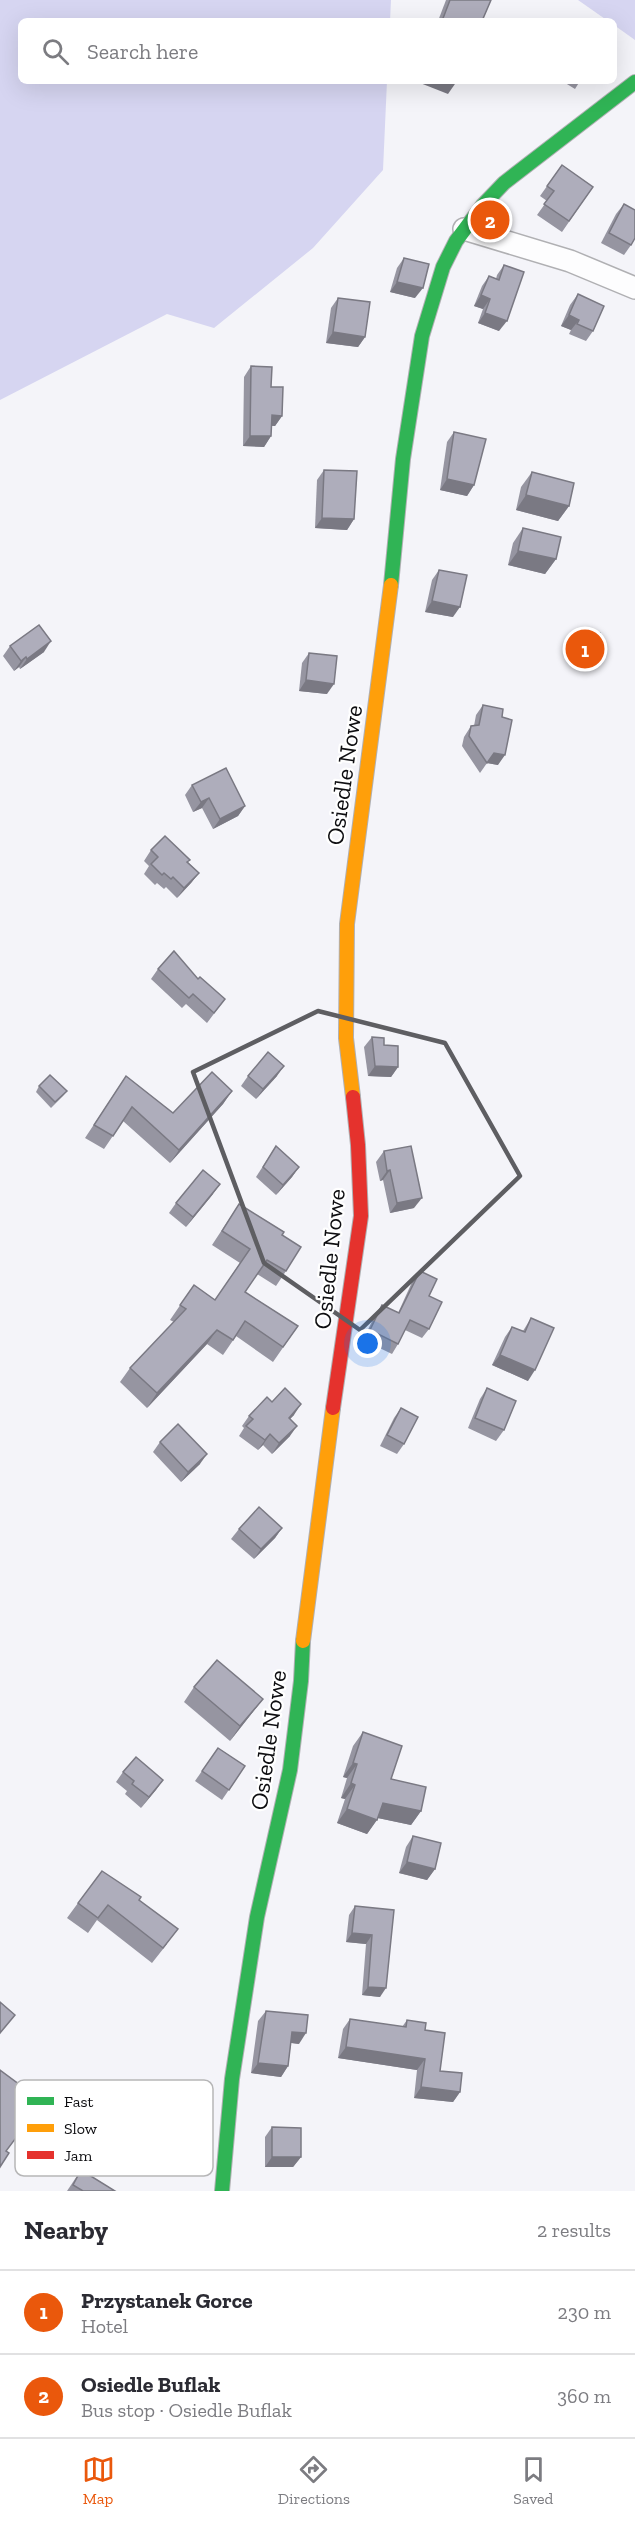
<!DOCTYPE html>
<meta charset="utf-8">
<style>
:root{--surface:#fff;--page:#f2f2f3;--text:#2b2b33;--muted:#7c7c81;--line:#e1e1e2;--accent:#ea580c}
body{margin:0;font-family:"Zilla Slab",serif;background:var(--page);color:var(--text)}
.you{position:absolute;left:368px;top:1344px;width:21px;height:21px;margin:-15px;border:4px solid #fff;border-radius:50%;background:#1a73e8;box-shadow:0 0 0 9px #1a73e833}
.badge{display:grid;place-items:center;width:39px;height:39px;border-radius:50%;background:var(--accent);color:#fff;font-size:20px;font-weight:700}
.pin{position:absolute;translate:-50% -50%;border:3px solid #fff;box-shadow:0 2px 6px #0006}
.list{margin:0;padding:0;list-style:none}
h2{display:flex;justify-content:space-between;align-items:center;height:78px;margin:0;padding:0 24px;font-size:26px}
h2 small{font-size:20px;font-weight:400;color:var(--muted)}
.list li{display:grid;grid-template-columns:39px 1fr auto;gap:18px;align-items:center;box-sizing:border-box;height:84px;padding:0 24px;border-top:2px solid var(--line)}
.list b{display:block;font-size:22px;white-space:nowrap}
.list p{margin:0;font-size:20px;white-space:nowrap;color:var(--muted)}
.list em{font-size:20px;font-style:normal;color:var(--muted)}
.icon{flex:none;width:33px;height:33px;fill:none;stroke:currentColor;stroke-width:2;stroke-linecap:round;stroke-linejoin:round}
.map{position:relative;flex:none;width:635px;height:2191px;overflow:hidden}
.search{position:absolute;background:var(--surface);box-shadow:0 6px 24px #0002;left:18px;right:18px;top:18px;height:66px;display:flex;align-items:center;gap:15px;box-sizing:border-box;padding:0 21px;border-radius:9px;color:var(--muted);font-size:22px}
.sheet{height:246px;background:var(--surface)}
nav{display:flex;justify-content:space-around;align-items:center;box-sizing:border-box;height:84px;border-top:2px solid var(--line);background:var(--surface);font-size:16px;color:var(--muted)}
nav a{display:grid;justify-items:center;gap:3px}
nav .on{color:var(--accent)}
.map>svg:first-child{display:block}
.green{fill:#d6d5f1}
.lines{fill:none;stroke-linecap:round;stroke-linejoin:round}
.street-casing{stroke:#b0b0b3;stroke-width:24}
.fast-casing{stroke:#b0b0b3;stroke-width:16}
.slow-casing{stroke:#b0b0b3;stroke-width:16}
.jam-casing{stroke:#b0b0b3;stroke-width:16}
.street{stroke:#fdfdfe;stroke-width:21}
.fast{stroke:#30b455;stroke-width:14}
.slow{stroke:#ff9f0a;stroke-width:14}
.jam{stroke:#e5322d;stroke-width:14}
.wall{fill:#9695a1}
.shaded-wall{fill:#7a7983}
.building{fill:#aeadbb;stroke:#7a7983;stroke-width:1.5}
.marked{fill:none;stroke:#5e5e62;stroke-width:4.5;stroke-linejoin:round}
.labels{text-anchor:middle;dominant-baseline:central;stroke-width:4.5;stroke-linejoin:round;paint-order:stroke}
.street-label{font-size:24px;fill:#0d0d10;stroke:#fff}
.key{fill:#fff;stroke:#b6b6b7;stroke-width:1.5}
.key-label{font-size:16px;fill:#0d0d10}
</style>
<div class="map">
<svg width="635" height="2191" viewBox="0 0 635 2191">
<rect width="100%" height="100%" fill="#f4f4f9"/>
<g class="green">
<polygon points="0,0 391,0 390,21 21,21 21,81 387,81 383,170 313,248 214,328 167,314 0,400"/>
<polygon points="578,0 635,0 635,40 614,25 614,21 608,21"/>
</g>
<g class="lines">
<g class="street-casing">
<polyline id="street" points="464,229 570,261 635,288"/>
</g>
<g class="fast-casing">
<g id="fast">
<polyline points="391,585 403,459 422,336 443,267 456,241 483,205 504,183 635,82"/>
<polyline points="222,2191 232,2079 257,1917 290,1770 301,1681 303,1641"/>
</g>
</g>
<g class="slow-casing">
<g id="slow">
<polyline points="353,1097 346,1038 347,924 391,585"/>
<polyline points="303,1641 333,1408"/>
</g>
</g>
<g class="jam-casing">
<polyline id="jam" points="333,1408 361,1216 358,1145 353,1097"/>
</g>
<use href="#street" class="street"/>
<use href="#fast" class="fast"/>
<use href="#slow" class="slow"/>
<use href="#jam" class="jam"/>
</g>
<g class="wall">
<polygon points="446,0 491,0 482,21 438,21"/>
<polygon points="562,81 580,81 575,89"/>
<polygon points="562,165 593,187 562,232 537,215 547,201 540,196"/>
<polygon points="624,204 631,245 624,255 601,243 616,214"/>
<polygon points="404,258 415,298 390,292 397,268"/>
<polygon points="504,265 499,331 478,323 483,309 474,306 482,286 489,276 496,279 497,275"/>
<polygon points="578,294 593,331 586,341 569,334 571,330 561,326 570,305"/>
<polygon points="338,298 365,337 358,347 326,343 331,308"/>
<polygon points="251,366 282,416 275,426 271,426 271,436 264,447 243,446 244,377"/>
<polygon points="454,432 474,485 467,496 440,490 447,442"/>
<polygon points="324,470 354,519 347,530 315,528 317,480"/>
<polygon points="532,472 569,506 558,521 516,510 521,487"/>
<polygon points="523,528 556,559 545,574 508,565 513,543"/>
<polygon points="439,570 453,617 425,612 432,580"/>
<polygon points="581,629 595,658 592,663 573,659 578,634"/>
<polygon points="10,646 44,652 20,669 19,667 14,671 3,656"/>
<polygon points="309,653 327,694 299,691 302,663"/>
<polygon points="483,705 502,717 498,765 487,763 480,773 462,746 464,737 471,726 474,726 476,715"/>
<polygon points="192,785 245,806 238,816 213,829 202,808 193,812 185,795"/>
<polygon points="151,850 188,862 199,873 191,883 177,898 166,887 164,889 157,883 155,885 144,874 149,866 144,861"/>
<polygon points="158,969 198,979 225,999 207,1023 186,1004 182,1008 151,979"/>
<polygon points="372,1037 384,1045 398,1067 391,1077 368,1076 364,1047"/>
<polygon points="126,1076 173,1113 232,1091 223,1104 170,1163 123,1121 104,1149 85,1138"/>
<polygon points="248,1076 277,1076 256,1099 241,1086"/>
<polygon points="39,1086 67,1091 63,1096 51,1108 36,1092"/>
<polygon points="276,1146 299,1167 292,1177 276,1195 256,1177"/>
<polygon points="384,1151 414,1208 390,1213 383,1180 380,1181 376,1162"/>
<polygon points="213,1194 186,1227 169,1213 176,1203"/>
<polygon points="239,1204 282,1235 286,1271 276,1286 257,1274 245,1292 298,1326 273,1362 236,1336 223,1355 207,1344 147,1408 120,1382 130,1368 174,1322 170,1320 194,1285 215,1300 240,1263 212,1245"/>
<polygon points="420,1271 429,1296 429,1329 422,1338 405,1330 398,1344 392,1354 363,1340 375,1315 382,1305 398,1313 413,1280"/>
<polygon points="531,1318 528,1381 492,1365 505,1337 512,1327 523,1331"/>
<polygon points="487,1388 504,1430 496,1441 468,1428 480,1399"/>
<polygon points="272,1402 294,1415 290,1419 290,1436 272,1454 263,1445 258,1450 239,1436 244,1428 242,1426 249,1416"/>
<polygon points="401,1408 404,1444 397,1454 380,1446 394,1418"/>
<polygon points="160,1442 200,1464 181,1482 153,1452"/>
<polygon points="282,1528 275,1538 254,1559 231,1539 239,1529"/>
<polygon points="194,1687 263,1699 230,1741 184,1702"/>
<polygon points="363,1732 391,1779 421,1811 411,1825 378,1818 367,1834 337,1823 345,1799 341,1798 347,1778 343,1777 353,1746"/>
<polygon points="218,1748 245,1766 222,1800 195,1781"/>
<polygon points="123,1772 163,1780 141,1808 125,1794 127,1791 116,1782"/>
<polygon points="413,1836 435,1869 427,1880 399,1873 406,1847"/>
<polygon points="139,1900 167,1944 152,1963 97,1920 88,1933 67,1918 78,1903"/>
<polygon points="355,1906 394,1910 380,1997 362,1995 366,1944 346,1942 349,1915"/>
<polygon points="266,2011 299,2044 291,2043 288,2066 281,2077 251,2073 258,2021"/>
<polygon points="350,2019 402,2027 407,2020 425,2030 440,2071 460,2092 453,2102 414,2098 417,2070 338,2058 343,2029"/>
<polygon points="272,2127 301,2157 293,2167 265,2167 265,2137"/>
<polygon points="81,2170 115,2191 67,2191"/>
</g>
<g class="shaded-wall">
<polygon points="415,81 457,81 448,94"/>
<polygon points="397,282 423,288 415,298 390,292"/>
<polygon points="481,295 490,299 483,309 474,306"/>
<polygon points="485,313 507,321 499,331 478,323"/>
<polygon points="569,315 579,320 571,330 561,326"/>
<polygon points="333,332 365,337 358,347 326,343"/>
<polygon points="272,415 282,416 275,426 264,425"/>
<polygon points="250,436 271,436 264,447 243,446"/>
<polygon points="447,479 474,485 467,496 440,490"/>
<polygon points="526,495 569,506 558,521 516,510"/>
<polygon points="322,518 354,519 347,530 315,528"/>
<polygon points="518,551 556,559 545,574 508,565"/>
<polygon points="432,601 460,607 453,617 425,612"/>
<polygon points="51,641 44,652 20,669 27,659"/>
<polygon points="576,654 595,658 592,663 573,659"/>
<polygon points="26,657 19,667 14,671 21,661"/>
<polygon points="306,680 334,684 327,694 299,691"/>
<polygon points="494,753 505,755 498,765 487,763 480,773"/>
<polygon points="209,798 202,808 193,812 201,802"/>
<polygon points="245,806 238,816 213,829 220,819"/>
<polygon points="199,873 191,883 177,898 184,888"/>
<polygon points="284,1066 277,1076 256,1099 263,1089"/>
<polygon points="375,1066 398,1067 391,1077 368,1076"/>
<polygon points="232,1091 223,1104 170,1163 179,1150"/>
<polygon points="299,1167 292,1177 276,1195 283,1185"/>
<polygon points="390,1170 383,1180 380,1181 387,1171"/>
<polygon points="220,1184 213,1194 186,1227 193,1217"/>
<polygon points="422,1198 414,1208 390,1213 397,1203"/>
<polygon points="217,1330 207,1344 147,1408 157,1393"/>
<polygon points="500,1355 535,1370 528,1381 492,1365"/>
<polygon points="301,1404 294,1415 281,1428 289,1418"/>
<polygon points="297,1426 290,1436 272,1454 279,1443"/>
<polygon points="270,1434 263,1445 258,1450 265,1440"/>
<polygon points="207,1454 200,1464 181,1482 188,1472"/>
<polygon points="282,1528 275,1538 254,1559 261,1549"/>
<polygon points="263,1699 230,1741 240,1726"/>
<polygon points="353,1763 357,1764 347,1778 343,1777"/>
<polygon points="163,1780 156,1790 141,1808 149,1797"/>
<polygon points="351,1783 355,1785 345,1799 341,1798"/>
<polygon points="383,1803 421,1811 411,1825 373,1817"/>
<polygon points="347,1809 377,1820 367,1834 337,1823"/>
<polygon points="407,1862 435,1869 427,1880 399,1873"/>
<polygon points="352,1933 372,1935 366,1944 346,1942"/>
<polygon points="368,1987 386,1988 380,1997 362,1995"/>
<polygon points="292,2032 306,2033 299,2044 285,2042"/>
<polygon points="346,2047 425,2059 417,2070 338,2058"/>
<polygon points="258,2063 288,2066 281,2077 251,2073"/>
<polygon points="421,2087 460,2092 453,2102 414,2098"/>
<polygon points="272,2157 301,2157 293,2167 265,2167"/>
</g>
<g class="building">
<polygon points="450,0 491,0 482,21 442,21"/>
<polygon points="562,165 593,187 569,221 544,204 554,191 547,186"/>
<polygon points="624,204 635,210 635,238 631,245 609,233"/>
<polygon points="404,258 429,264 423,288 397,282"/>
<polygon points="504,265 524,272 507,321 485,313 490,299 481,295 489,276 499,280"/>
<polygon points="578,294 604,306 593,331 577,324 579,320 569,315"/>
<polygon points="338,298 370,302 365,337 333,332"/>
<polygon points="251,366 272,367 271,387 283,387 282,416 272,415 271,436 250,436"/>
<polygon points="454,432 486,439 474,485 447,479"/>
<polygon points="324,470 357,471 354,519 322,518"/>
<polygon points="532,472 574,483 569,506 526,495"/>
<polygon points="523,528 561,537 556,559 518,551"/>
<polygon points="439,570 467,575 460,607 432,601"/>
<polygon points="39,625 51,641 27,659 26,657 21,661 10,646"/>
<polygon points="581,629 600,633 595,658 576,654"/>
<polygon points="309,653 337,656 334,684 306,680"/>
<polygon points="483,705 503,709 502,717 512,720 505,755 494,753 487,763 469,736 471,726 479,725"/>
<polygon points="226,768 245,806 220,819 209,798 201,802 192,785"/>
<polygon points="165,836 190,860 187,862 199,873 184,888 173,877 171,879 164,873 162,875 151,864 158,857 151,850"/>
<polygon points="174,951 198,979 200,977 225,999 214,1013 193,994 189,998 158,969"/>
<polygon points="372,1037 384,1038 384,1045 398,1046 398,1067 375,1066"/>
<polygon points="268,1052 284,1066 263,1089 248,1076"/>
<polygon points="212,1072 232,1091 179,1150 132,1107 113,1136 94,1125 126,1076 173,1113"/>
<polygon points="50,1075 67,1091 55,1102 39,1086"/>
<polygon points="276,1146 299,1167 283,1185 263,1167"/>
<polygon points="411,1146 422,1198 397,1203 390,1170 387,1171 384,1151"/>
<polygon points="203,1170 220,1184 193,1217 176,1203"/>
<polygon points="239,1204 284,1232 282,1235 301,1247 286,1271 267,1260 245,1292 298,1326 283,1347 245,1321 233,1340 217,1330 157,1393 130,1368 186,1309 180,1305 194,1285 215,1300 250,1249 222,1231"/>
<polygon points="420,1271 437,1279 429,1296 442,1302 429,1329 410,1320 398,1344 370,1330 382,1305 399,1313"/>
<polygon points="531,1318 554,1328 535,1370 500,1355 512,1327 525,1332"/>
<polygon points="285,1388 301,1404 289,1418 297,1426 279,1443 270,1434 265,1440 246,1426 253,1419 249,1416 267,1397 272,1402"/>
<polygon points="487,1388 516,1401 504,1430 475,1418"/>
<polygon points="401,1408 418,1417 404,1444 387,1435"/>
<polygon points="178,1424 207,1454 188,1472 160,1442"/>
<polygon points="259,1507 282,1528 261,1549 239,1529"/>
<polygon points="217,1660 263,1699 240,1726 194,1687"/>
<polygon points="363,1732 402,1746 391,1779 426,1787 421,1811 383,1803 377,1820 347,1809 355,1785 351,1783 357,1764 353,1763"/>
<polygon points="218,1748 245,1766 229,1790 202,1771"/>
<polygon points="136,1757 163,1780 149,1797 132,1784 134,1781 123,1772"/>
<polygon points="413,1836 441,1843 435,1869 407,1862"/>
<polygon points="102,1871 141,1897 139,1900 178,1929 163,1948 108,1905 98,1918 78,1903"/>
<polygon points="355,1906 394,1910 386,1988 368,1987 372,1935 352,1933"/>
<polygon points="0,2002 15,2015 0,2033"/>
<polygon points="266,2011 308,2015 306,2033 292,2032 288,2066 258,2063"/>
<polygon points="350,2019 406,2027 407,2020 426,2023 425,2030 445,2033 440,2071 462,2073 460,2092 421,2087 425,2059 346,2047"/>
<polygon points="0,2070 43,2102 6,2151 9,2153 0,2167"/>
<polygon points="272,2127 301,2128 301,2157 272,2157"/>
<polygon points="81,2170 115,2191 83,2191 73,2185"/>
</g>
<path class="marked" d="M 318,1011 L 445,1043 L 520,1176 L 360,1330 L 264,1263 L 193,1072 Z"/>
<g class="labels">
<g class="street-label">
<text transform="translate(344 775) rotate(-82)">Osiedle Nowe</text>
<text transform="translate(329 1259) rotate(-84)">Osiedle Nowe</text>
<text transform="translate(268 1740) rotate(-82)">Osiedle Nowe</text>
</g>
</g>
<rect x="15" y="2080" width="198" height="96" rx="9" class="key"/>
<rect x="27" y="2097" width="27" height="8" fill="#30b455"/>
<rect x="27" y="2124" width="27" height="8" fill="#ff9f0a"/>
<rect x="27" y="2151" width="27" height="8" fill="#e5322d"/>
<g class="key-label">
<text x="64" y="2107">Fast</text>
<text x="64" y="2134">Slow</text>
<text x="64" y="2161">Jam</text>
</g>
</svg>
<div class="you"></div>
<div class="pin badge" style="left:585px;top:649px">1</div>
<div class="pin badge" style="left:490px;top:220px">2</div>
<div class="search"><svg class="icon" aria-label="search" viewBox="0 0 24 24"><circle cx="10" cy="10" r="6"/><path d="M15 15l6 6"/></svg>Search here</div>
</div>
<section class="sheet">
<h2>Nearby<small>2 results</small></h2>
<ul class="list">
<li><span class="badge">1</span><div><b>Przystanek Gorce</b><p>Hotel</p></div><em>230 m</em></li>
<li><span class="badge">2</span><div><b>Osiedle Buflak</b><p>Bus stop · Osiedle Buflak</p></div><em>360 m</em></li>
</ul>
</section>
<nav>
<a class="on"><svg class="icon" aria-label="map" viewBox="0 0 24 24"><path d="M3 6l6-2 6 2 6-2v14l-6 2-6-2-6 2zM9 4v14M15 6v14"/></svg>Map</a>
<a><svg class="icon" aria-label="directions" viewBox="0 0 24 24"><path d="M12 3l9 9-9 9-9-9zM9 14v-3h6M13 9l2 2-2 2"/></svg>Directions</a>
<a><svg class="icon" aria-label="saved" viewBox="0 0 24 24"><path d="M7 4h10v16l-5-4-5 4z"/></svg>Saved</a>
</nav>
